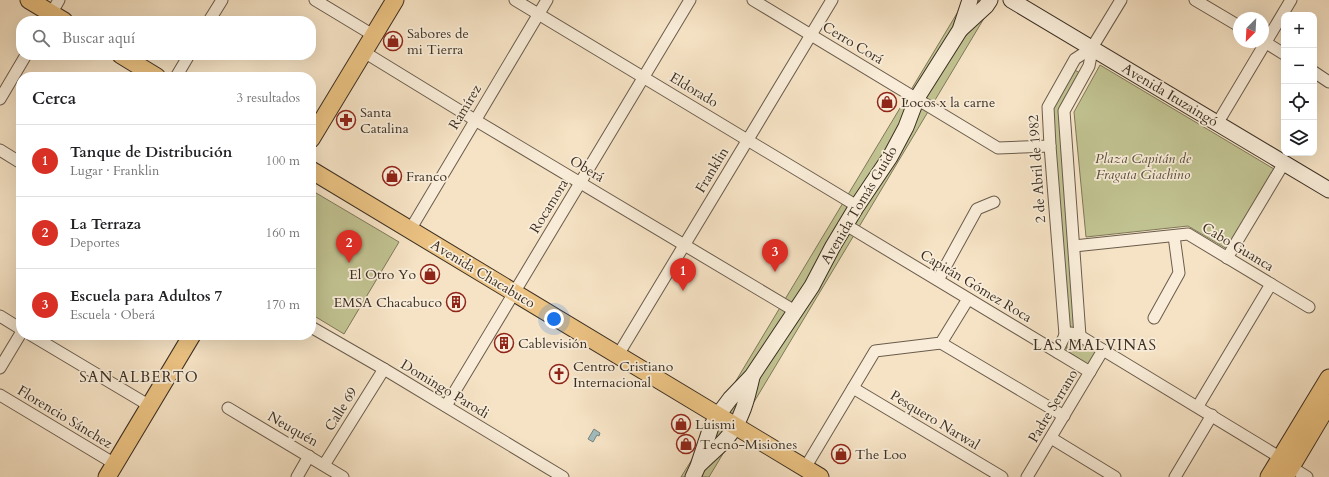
<!DOCTYPE html>
<html lang="es">
<meta charset="utf-8">
<style>
:root{--surface:#fff;--page:#f6f6f6;--text:#202124;--muted:#757577;--line:#e0e0e0;--accent:#d93025}
body{margin:0;font-family:Cardo,serif;background:var(--page);color:var(--text)}
.controls{position:absolute;right:12px;top:12px;display:grid;overflow:hidden;border-radius:8px;box-shadow:0 4px 16px #0002}
.controls button{width:36px;height:36px;display:grid;place-items:center;padding:0;border:0;border-bottom:1px solid var(--line);background:var(--surface);color:var(--text);font:20px sans-serif}
.compass{position:absolute;left:1233px;top:12px;width:36px;height:36px;border-radius:50%;background:var(--surface);box-shadow:0 4px 16px #0002;rotate:204deg}
.you{position:absolute;left:554px;top:319px;width:14px;height:14px;margin:-10px;border:3px solid #fff;border-radius:50%;background:#1a73e8;box-shadow:0 0 0 6px #1a73e833}
.badge{display:grid;place-items:center;width:26px;height:26px;border-radius:50%;background:var(--accent);color:#fff;font-size:13px;font-weight:700}
.pin{position:absolute;translate:-50% -33px;filter:drop-shadow(0 1px 2px #0008)}
.pin::after{content:'';position:absolute;top:21px;width:14px;height:12px;background:inherit;clip-path:polygon(0 0,100% 0,50% 100%)}
.list{margin:0;padding:0;list-style:none}
h2{display:flex;justify-content:space-between;align-items:center;height:52px;margin:0;padding:0 16px;font-size:17px}
h2 small{font-size:13px;font-weight:400;color:var(--muted)}
.list li{display:grid;grid-template-columns:26px 1fr auto;gap:12px;align-items:center;box-sizing:border-box;height:72px;padding:0 16px;border-top:1px solid var(--line)}
.list b{display:block;font-size:15px;white-space:nowrap}
.list p{margin:0;font-size:13px;white-space:nowrap;color:var(--muted)}
.list em{font-size:13px;font-style:normal;color:var(--muted)}
.icon{flex:none;width:22px;height:22px;fill:none;stroke:currentColor;stroke-width:2;stroke-linecap:round;stroke-linejoin:round}
.map{position:relative;flex:none;width:1329px;height:477px;overflow:hidden}
.search{position:absolute;background:var(--surface);box-shadow:0 4px 16px #0002;left:16px;top:16px;width:300px;height:44px;display:flex;align-items:center;gap:10px;box-sizing:border-box;padding:0 14px;border-radius:16px;color:var(--muted);font-size:15px}
.panel{position:absolute;background:var(--surface);box-shadow:0 4px 16px #0002;left:16px;top:72px;width:300px;height:268px;border-radius:16px}
.map>svg:first-child{display:block}
.green{fill:#c1c291;stroke:#7e785a}
.water{fill:#a0bcbe;stroke:#788480}
.lines{fill:none;stroke-linecap:round;stroke-linejoin:round}
.minor-casing{stroke:#6a5c4c;stroke-width:13}
.secondary-casing{stroke:#3b2f23;stroke-width:17}
.primary-casing{stroke:#3b2f23;stroke-width:19}
.minor{stroke:#f9edd9;stroke-width:11}
.secondary{stroke:#f9edd9;stroke-width:15}
.primary{stroke:#ebc282;stroke-width:17}
.labels{text-anchor:middle;dominant-baseline:central;stroke-width:3.5;stroke-linejoin:round;paint-order:stroke}
.poi-label{font-size:14px;fill:#3b2f23;stroke:#f9edd9;text-anchor:start}
.street-label{font-size:14px;fill:#3b2f23;stroke:#f9edd9}
.park-label{font-size:14px;font-style:italic;fill:#564c39;stroke:#f9edd9}
.neighbourhood-label{font-size:15px;letter-spacing:1px;fill:#3b2f23;stroke:#f9edd9}
</style>
<div class="map">
<svg width="1329" height="477" viewBox="0 0 1329 477">
<rect width="100%" height="100%" fill="#f6e3c5"/>
<filter id="stains"><feTurbulence type="fractalNoise" baseFrequency=".005" numOctaves="4"/><feColorMatrix values="0 0 0 0 .2 0 0 0 0 .09 0 0 0 0 .02 0 0 0 .5 -.17"/></filter>
<radialGradient id="worn" r=".72"><stop offset=".6" stop-color="#630" stop-opacity="0"/><stop offset="1" stop-color="#630" stop-opacity=".3"/></radialGradient>
<g class="green">
<polygon points="965,0 995,0 709,477 681,477 698,450 716,414"/>
<polygon points="1100,65 1274,169 1227,249 1188,226 1086,237 1074,112"/>
<polygon points="1073,69 1080,73 1060,111 1075,328 1067,329 1051,109"/>
<polygon points="311,190 399,242 344,334 311,314"/>
<polygon points="1074,337 1099,352 1089,365 1067,351 1066,341"/>
</g>
<polygon class="water" points="594,429 600,433 599,436 597,435 593,442 588,439"/>
<g class="lines">
<g class="minor-casing">
<g id="minor">
<polyline points="315,0 373,35"/>
<polyline points="515,0 857,206"/>
<polyline points="753,0 998,148 1050,146"/>
<polyline points="1195,0 1239,26"/>
<polyline points="47,21 59,0"/>
<polyline points="209,21 222,0"/>
<polyline points="1263,41 1284,54"/>
<polyline points="364,52 475,120 795,311"/>
<polyline points="1314,72 1329,82"/>
<polyline points="176,77 189,55"/>
<polyline points="0,99 26,55"/>
<polyline points="1217,124 1291,0"/>
<polyline points="0,150 21,163"/>
<polyline points="846,225 1090,372"/>
<polyline points="410,230 547,0"/>
<polyline points="1074,246 1188,234 1309,307"/>
<polyline points="1227,258 1284,163"/>
<polyline points="938,280 977,209 994,202"/>
<polyline points="0,316 21,329"/>
<polyline points="1154,318 1179,273 1174,236"/>
<polyline points="311,327 384,369 563,477"/>
<polyline points="31,335 150,406"/>
<polyline points="1065,335 1050,146 1048,107 1075,59 1092,48"/>
<polyline points="1080,336 1064,111 1089,66 1093,46 1121,0"/>
<polyline points="941,343 1064,416"/>
<polyline points="1057,352 1065,335 1071,333 1080,336 1281,458"/>
<polyline points="618,355 832,0"/>
<polyline points="0,368 21,333"/>
<polyline points="853,388 1002,477"/>
<polyline points="0,395 115,464"/>
<polyline points="446,406 690,0"/>
<polyline points="1198,406 1271,284"/>
<polyline points="228,408 343,477"/>
<polyline points="1051,438 1115,477"/>
<polyline points="324,465 384,369"/>
<polyline points="1291,467 1307,477"/>
<polyline points="805,468 875,351 941,343 968,299"/>
<polyline points="297,477 309,456"/>
<polyline points="1027,477 1103,350"/>
<polyline points="1175,477 1212,415"/>
</g>
</g>
<g class="secondary-casing">
<g id="secondary">
<polyline points="1011,0 1329,190"/>
<polyline points="961,29 986,6 990,0"/>
<path d="M 700,464 C 709,455 719,447 727,438 C 742,420 747,399 752,377"/>
<polyline points="693,477 698,466 711,427 718,415 730,399 752,376 812,286 833,246 857,206 890,157 906,127 917,98 960,30 970,0"/>
</g>
</g>
<g class="primary-casing">
<g id="primary">
<polyline points="29,0 64,21"/>
<polyline points="121,55 157,77"/>
<polyline points="311,139 395,0"/>
<polyline points="311,170 820,477"/>
<polyline points="107,477 192,335"/>
<polyline points="1269,477 1329,378"/>
<polyline points="1285,477 1329,403"/>
</g>
</g>
<use href="#minor" class="minor"/>
<use href="#secondary" class="secondary"/>
<use href="#primary" class="primary"/>
</g>
<defs>
<g id="shop-ring" transform="scale(1)"><circle r="9.5" fill="#f9edd9" stroke="#8f2418" stroke-width="1.5"/><path d="M-5-2.5h2.3a2.7 3.5 0 0 1 5.4 0H5L5.5 6h-11ZM-1.5-2.5h3a1.5 2.3 0 0 0-3 0Z" fill="#8f2418"/></g>
<g id="pharmacy-ring" transform="scale(1)"><circle r="9.5" fill="#f9edd9" stroke="#8f2418" stroke-width="1.5"/><path d="M-2-6h4v4h4v4h-4v4h-4v-4h-4v-4h4Z" fill="#8f2418"/></g>
<g id="building-ring" transform="scale(1)"><circle r="9.5" fill="#f9edd9" stroke="#8f2418" stroke-width="1.5"/><path d="M-4-6H4V6H1V3H-1V6H-4ZM-2.5-4.3h1.7v1.8h-1.7ZM.8-4.3h1.7v1.8H.8ZM-2.5-1h1.7V.8h-1.7ZM.8-1h1.7V.8H.8Z" fill="#8f2418"/></g>
<g id="church-ring" transform="scale(1)"><circle r="9.5" fill="#f9edd9" stroke="#8f2418" stroke-width="1.5"/><path d="M-1.2-6h2.4v3.5h3.3v2.4h-3.3V6h-2.4V-.1h-3.3v-2.4h3.3Z" fill="#8f2418"/></g>
</defs>
<g fill-rule="evenodd">
<use href="#shop-ring" x="393" y="41"/>
<use href="#shop-ring" x="887" y="102"/>
<use href="#pharmacy-ring" x="346" y="120"/>
<use href="#shop-ring" x="392" y="176"/>
<use href="#shop-ring" x="430" y="274"/>
<use href="#building-ring" x="456" y="302"/>
<use href="#building-ring" x="504" y="343"/>
<use href="#church-ring" x="559" y="374"/>
<use href="#shop-ring" x="681" y="424"/>
<use href="#shop-ring" x="686" y="444"/>
<use href="#shop-ring" x="841" y="454"/>
</g>
<g class="labels">
<g class="poi-label">
<text x="407" y="33">Sabores de<tspan x="407" dy="16">mi Tierra</tspan></text>
<text x="901" y="102">Locos x la carne</text>
<text x="360" y="112">Santa<tspan x="360" dy="16">Catalina</tspan></text>
<text x="406" y="176">Franco</text>
<text x="416" y="274" text-anchor="end">El Otro Yo</text>
<text x="442" y="302" text-anchor="end">EMSA Chacabuco</text>
<text x="518" y="343">Cablevisión</text>
<text x="573" y="366">Centro Cristiano<tspan x="573" dy="16">Internacional</tspan></text>
<text x="695" y="424">Luismi</text>
<text x="700" y="444">Tecno-Misiones</text>
<text x="855" y="454">The Loo</text>
</g>
<g class="street-label">
<text transform="translate(853 43) rotate(31)">Cerro Corá</text>
<text transform="translate(694 90) rotate(31)">Eldorado</text>
<text transform="translate(1170 95) rotate(31)">Avenida Ituzaingó</text>
<text transform="translate(465 107) rotate(-59)">Ramírez</text>
<text transform="translate(587 169) rotate(31)">Oberá</text>
<text transform="translate(1037 169) rotate(-94)">2 de Abril de 1982</text>
<text transform="translate(712 170) rotate(-59)">Franklin</text>
<text transform="translate(859 205) rotate(-59)">Avenida Tomás Guido</text>
<text transform="translate(549 206) rotate(-59)">Rocamora</text>
<text transform="translate(1238 247) rotate(31)">Cabo Guanca</text>
<text transform="translate(483 274) rotate(31)">Avenida Chacabuco</text>
<text transform="translate(976 286) rotate(31)">Capitán Gómez Roca</text>
<text transform="translate(445 389) rotate(31)">Domingo Parodi</text>
<text transform="translate(1053 406) rotate(-59)">Padre Serrano</text>
<text transform="translate(341 409) rotate(-58)">Calle 69</text>
<text transform="translate(65 417) rotate(31)">Florencio Sánchez</text>
<text transform="translate(935 420) rotate(31)">Pesquero Narwal</text>
<text transform="translate(293 429) rotate(30)">Neuquén</text>
</g>
<g class="park-label">
<text x="1143" y="158">Plaza Capitán de<tspan x="1143" dy="16">Fragata Giachino</tspan></text>
</g>
<g class="neighbourhood-label">
<text x="1095" y="345">LAS MALVINAS</text>
<text x="139" y="377">SAN ALBERTO</text>
</g>
</g>
<rect width="100%" height="100%" filter="url(#stains)"/>
<rect width="100%" height="100%" fill="url(#worn)"/>
</svg>
<div class="controls">
<button>+</button>
<button>−</button>
<button><svg class="icon" aria-label="locate" viewBox="0 0 24 24"><circle cx="12" cy="12" r="6"/><path d="M12 2v4M12 18v4M2 12h4M18 12h4"/></svg></button>
<button><svg class="icon" aria-label="layers" viewBox="0 0 24 24"><path d="M12 4l9 5-9 5-9-5zM3 14l9 5 9-5"/></svg></button>
</div>
<svg class="compass" viewBox="-18 -18 36 36"><path d="M0-13l5 13h-10z" fill="#e53935"/><path d="M0 13l5-13h-10z" fill="#757577"/></svg>
<div class="you"></div>
<div class="pin badge" style="left:683px;top:291px">1</div>
<div class="pin badge" style="left:349px;top:263px">2</div>
<div class="pin badge" style="left:775px;top:272px">3</div>
<div class="search"><svg class="icon" aria-label="search" viewBox="0 0 24 24"><circle cx="10" cy="10" r="6"/><path d="M15 15l6 6"/></svg>Buscar aquí</div>
<section class="panel">
<h2>Cerca<small>3 resultados</small></h2>
<ul class="list">
<li><span class="badge">1</span><div><b>Tanque de Distribución</b><p>Lugar · Franklin</p></div><em>100 m</em></li>
<li><span class="badge">2</span><div><b>La Terraza</b><p>Deportes</p></div><em>160 m</em></li>
<li><span class="badge">3</span><div><b>Escuela para Adultos 7</b><p>Escuela · Oberá</p></div><em>170 m</em></li>
</ul>
</section>
</div>
